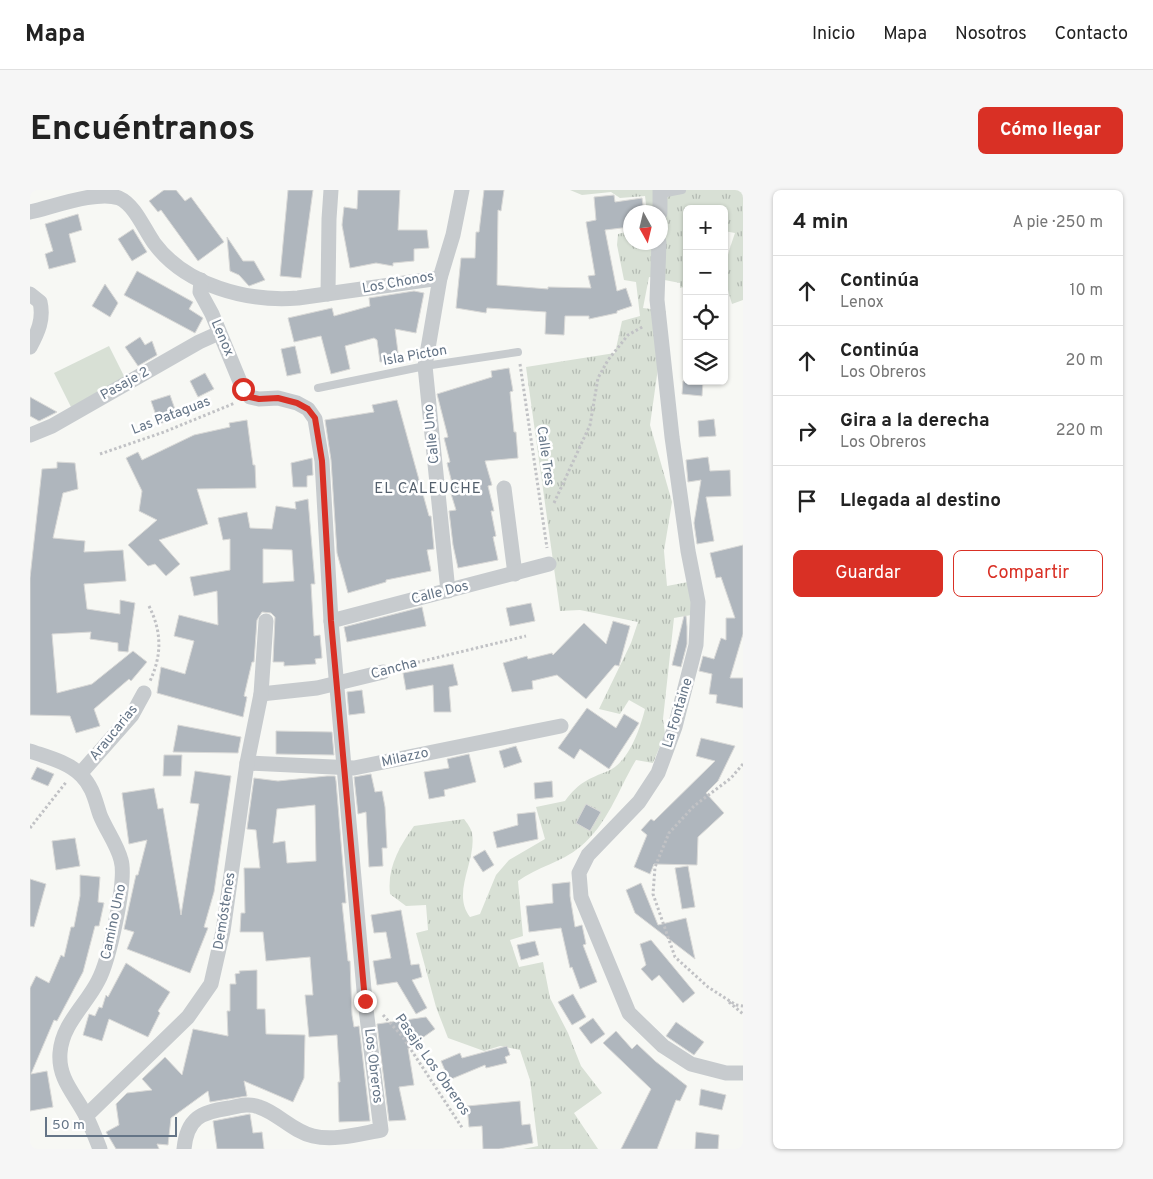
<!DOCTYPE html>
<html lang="es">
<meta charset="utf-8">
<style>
:root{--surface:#fff;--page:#f6f6f6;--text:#222;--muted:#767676;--line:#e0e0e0;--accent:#d93025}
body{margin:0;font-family:Overpass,sans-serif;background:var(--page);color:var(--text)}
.controls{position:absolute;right:15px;top:15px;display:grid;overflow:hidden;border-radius:8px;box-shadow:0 1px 4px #0004}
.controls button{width:45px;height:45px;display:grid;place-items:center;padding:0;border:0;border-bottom:1px solid var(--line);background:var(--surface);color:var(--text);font:25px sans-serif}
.compass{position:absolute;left:593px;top:15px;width:45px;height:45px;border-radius:50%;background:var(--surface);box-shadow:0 1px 4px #0004;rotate:172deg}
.scale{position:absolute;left:15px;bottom:12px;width:132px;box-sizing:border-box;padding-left:5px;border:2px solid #657587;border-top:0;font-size:14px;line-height:18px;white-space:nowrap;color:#657587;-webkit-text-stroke:4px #fff;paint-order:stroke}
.stop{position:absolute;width:15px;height:15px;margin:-11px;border:4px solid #d93025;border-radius:50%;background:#fff}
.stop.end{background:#d93025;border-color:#fff;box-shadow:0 1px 5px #0008}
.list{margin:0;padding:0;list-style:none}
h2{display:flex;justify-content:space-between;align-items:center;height:65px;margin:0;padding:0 20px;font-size:21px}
h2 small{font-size:16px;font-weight:400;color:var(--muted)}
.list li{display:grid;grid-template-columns:32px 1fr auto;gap:15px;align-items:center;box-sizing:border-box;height:70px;padding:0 20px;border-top:1px solid var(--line)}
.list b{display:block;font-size:19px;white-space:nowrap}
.list p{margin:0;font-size:16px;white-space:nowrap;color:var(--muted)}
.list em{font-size:16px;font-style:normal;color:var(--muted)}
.actions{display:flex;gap:10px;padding:15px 20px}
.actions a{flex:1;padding:11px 0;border:1px solid var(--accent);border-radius:8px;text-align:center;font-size:18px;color:var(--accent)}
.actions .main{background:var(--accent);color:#fff}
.icon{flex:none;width:28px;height:28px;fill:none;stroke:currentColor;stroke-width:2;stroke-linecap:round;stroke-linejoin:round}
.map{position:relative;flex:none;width:713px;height:959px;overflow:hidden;border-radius:8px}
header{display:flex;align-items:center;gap:30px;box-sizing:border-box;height:70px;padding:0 25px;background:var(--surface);border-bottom:1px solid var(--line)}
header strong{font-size:24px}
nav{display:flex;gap:28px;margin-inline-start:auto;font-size:18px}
.intro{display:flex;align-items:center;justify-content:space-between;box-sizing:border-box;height:120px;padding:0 30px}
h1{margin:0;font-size:35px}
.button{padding:12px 22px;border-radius:8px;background:var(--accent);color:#fff;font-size:18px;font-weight:700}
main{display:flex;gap:30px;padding:0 30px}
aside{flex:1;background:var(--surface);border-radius:8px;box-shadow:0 1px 4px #0004}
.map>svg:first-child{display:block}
.grass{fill:url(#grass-tufts)}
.garden{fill:#d8e0d5}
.building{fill:#afb6bd;stroke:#d9d9d7;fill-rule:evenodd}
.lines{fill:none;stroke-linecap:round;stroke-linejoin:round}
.path{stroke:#c1c2c5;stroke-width:3;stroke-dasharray:2.5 2.5;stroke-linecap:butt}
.lane{stroke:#c7cbce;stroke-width:8}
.street{stroke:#c7cbce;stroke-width:15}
.route{stroke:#d93025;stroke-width:6}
.labels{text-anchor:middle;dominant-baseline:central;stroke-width:5;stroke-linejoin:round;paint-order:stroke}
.street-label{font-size:14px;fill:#657587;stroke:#fff}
.neighbourhood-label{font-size:15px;letter-spacing:1px;fill:#535f6c;stroke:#fff}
</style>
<header>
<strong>Mapa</strong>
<nav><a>Inicio</a><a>Mapa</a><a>Nosotros</a><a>Contacto</a></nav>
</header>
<div class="intro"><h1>Encuéntranos</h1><a class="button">Cómo llegar</a></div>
<main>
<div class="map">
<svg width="713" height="959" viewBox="0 0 713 959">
<defs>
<pattern id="grass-tufts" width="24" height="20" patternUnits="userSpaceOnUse" patternTransform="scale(1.25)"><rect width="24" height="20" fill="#d8e0d5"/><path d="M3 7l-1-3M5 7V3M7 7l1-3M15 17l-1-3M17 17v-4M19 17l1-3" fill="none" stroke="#b3bab2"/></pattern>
</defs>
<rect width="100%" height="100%" fill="#f7f8f4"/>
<path class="grass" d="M 540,0 L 713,0 L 713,110 L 702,114 C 692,81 694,75 705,43 L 694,41 L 694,19 L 657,19 L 657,96 L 650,98 L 650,93 L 619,87 L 613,118 L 636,121 L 620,235 L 642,312 L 634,361 L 637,396 L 658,392 L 667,424 L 644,428 L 633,529 L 635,544 L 623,573 L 606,570 C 588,600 578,634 550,657 C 532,672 507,677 488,691 L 493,746 L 480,750 L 489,777 L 513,772 L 520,808 L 538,843 L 551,876 L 572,903 L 544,923 L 568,959 L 493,959 L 508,956 L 500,890 L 490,860 L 470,856 L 454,861 L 418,848 L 406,817 L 386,743 L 398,740 L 396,715 L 376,716 L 360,704 C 357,678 369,657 384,636 L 434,629 C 437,633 441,638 442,643 C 447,671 421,702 440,727 L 450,724 L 466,685 L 479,670 L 515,649 L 506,617 L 535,611 C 549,592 558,589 578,581 C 599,572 610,539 615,519 L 599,510 L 590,524 L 569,519 L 601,453 L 608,432 L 550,420 L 530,421 L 496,177 L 585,163 L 592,131 L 610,126 L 606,92 L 594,90 L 587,55 L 588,44 L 600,41 L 600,52 L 630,52 L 630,22 L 617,22 L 615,6 L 590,8 L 581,2 L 552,5 Z"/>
<polygon class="garden" points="79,156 96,190 41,217 24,183"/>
<g class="building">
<polygon points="134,0 146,0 155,11 161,7 194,52 168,71 131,20 128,22 119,11"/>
<polygon points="258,0 283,0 271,88 250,86"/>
<polygon points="328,0 370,0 368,40 397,40 399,58 384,59 384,71 363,73 363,76 346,73 320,78 312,35 314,17 327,19"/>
<polygon points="454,0 474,0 471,21 468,20 467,95 518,99 518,97 561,98 558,86 565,85 556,32 566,30 564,7 584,5 585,12 612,8 614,22 600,22 600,37 575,40 587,101 596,98 602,116 587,121 587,123 559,129 559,126 535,126 534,145 515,144 516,122 457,118 456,123 426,118 431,68 445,68 446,42 449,42"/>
<polygon points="48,24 52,40 39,44 46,72 19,79 15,64 23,61 15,34"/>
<polygon points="103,39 117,62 102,71 88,49"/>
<polygon points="197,47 213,71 224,71 235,90 219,96 209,85 200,81"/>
<polygon points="107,81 163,112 159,119 173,128 165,143 94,105"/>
<polygon points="75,94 88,113 80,127 62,116"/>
<polygon points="384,101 394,103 386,143 365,139 369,170 350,172 347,150 344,148 315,156 320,179 301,184 291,146 264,152 258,128 302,118 304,126 340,116 339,108"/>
<polygon points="110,147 115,155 122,151 127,165 108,176 95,157"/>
<polygon points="265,156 271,183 257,186 251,159"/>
<polygon points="479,178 483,201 480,202 484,242 486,242 488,268 455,271 462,295 458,296 464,321 461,321 466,346 463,347 468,370 428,378 423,355 419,321 426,320 418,294 422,293 417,273 420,272 414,248 418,247 407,204 462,187 461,181"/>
<polygon points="175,183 184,199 168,207 160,191"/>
<polygon points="653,191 673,191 672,206 652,204"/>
<polygon points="140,205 148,228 129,234 121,211"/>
<polygon points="0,207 27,222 9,231 0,226"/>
<polygon points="367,210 399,326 401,326 404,359 397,360 401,381 356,390 356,392 318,403 307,363 301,270 295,230 344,222 342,215"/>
<polygon points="684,229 686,246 669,247 668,231"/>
<polygon points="217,230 223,275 225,275 226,298 167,299 178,334 129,350 150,374 136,386 125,374 118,376 98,355 127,330 109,321 112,301 96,268 108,262 112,270 164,245 200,237 199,233"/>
<polygon points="678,267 680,281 700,280 701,306 676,307 684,351 667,354 664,333 671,290 658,292 656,270"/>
<polygon points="282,268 283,285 277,286 277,297 263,297 261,273"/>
<polygon points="27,272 45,273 48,299 33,303 23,348 55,351 54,362 93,360 96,391 54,394 57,419 90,424 90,410 105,413 98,462 88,461 88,453 60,449 61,442 22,444 27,503 62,494 103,461 117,472 101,491 99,489 64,519 70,536 46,543 40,526 0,525 0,388 12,279 27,278"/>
<path d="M 278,309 L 285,394 L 281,394 L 284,446 L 290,445 L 292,468 L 285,469 L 286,474 L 254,476 L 254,472 L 243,472 L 245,427 L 241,423 L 232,422 L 227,430 L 224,472 L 222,472 L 214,506 L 217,507 L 213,527 L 127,503 L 131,477 L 155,484 L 164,451 L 144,446 L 149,425 L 188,435 L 187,401 L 164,406 L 160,387 L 200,380 L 200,349 L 193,350 L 188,328 L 217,322 L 220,338 L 242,339 L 246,316 L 266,319 L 265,312 ZM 233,359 L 262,360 L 264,391 L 233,393 Z"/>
<polygon points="713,355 713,444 700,488 713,488 713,518 686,513 687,505 679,504 682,484 669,481 673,466 684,469 691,448 696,450 696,428 705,428 691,387 686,388 680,363"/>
<polygon points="501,413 505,431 480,436 476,418"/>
<polygon points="392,417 396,436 317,452 314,437"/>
<polygon points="654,426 656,426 657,437 657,454 651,477 642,475"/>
<polygon points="583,431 600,436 589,476 585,475 556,509 527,485 502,491 503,499 482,502 473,473 497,466 498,469 522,463 523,465 554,433 576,454"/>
<polygon points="423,474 428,495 419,497 421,522 404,522 403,495 376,500 373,483"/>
<polygon points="332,500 335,523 319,525 317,502"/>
<polygon points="557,518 586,538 594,524 609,533 579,579 550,559 544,569 528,558"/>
<polygon points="148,535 211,547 208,563 143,562"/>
<polygon points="246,541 302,542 304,565 246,564"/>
<polygon points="671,548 705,556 688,591 676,603 694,623 668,647 667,675 624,674 620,684 604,677 617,645 611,640 621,629 624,631 685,571 666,566"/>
<polygon points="486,556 492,572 474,578 469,561"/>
<polygon points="439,564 446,592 414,600 415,606 399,609 394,582 419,578 417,569"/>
<polygon points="134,565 152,565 151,586 133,586"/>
<polygon points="7,577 24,584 18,596 1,589"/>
<polygon points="165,581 201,586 184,702 174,737 178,738 160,783 97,759 104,742 94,739 106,685 108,685 117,650 99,654 92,603 124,598 128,619 133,618 151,725 169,614 160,613"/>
<polygon points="341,584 345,602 352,601 355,617 357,658 352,658 353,676 339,677 336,622 328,624 324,587"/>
<path d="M 297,586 L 305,586 L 306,591 L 316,713 L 312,713 L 318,771 L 320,771 L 322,825 L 324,837 L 329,836 L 340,931 L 309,932 L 308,892 L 310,892 L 307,845 L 279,847 L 275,805 L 283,805 L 280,767 L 236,771 L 233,742 L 210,742 L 211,723 L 215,723 L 214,678 L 230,678 L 226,640 L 217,639 L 224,588 L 248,591 ZM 285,615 L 286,671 L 257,673 L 255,651 L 243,653 L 247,619 Z"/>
<polygon points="522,591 523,607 505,609 504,593"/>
<polygon points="556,614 571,622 560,641 546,633"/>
<polygon points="505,622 508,649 467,658 463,642 488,635 487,624"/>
<polygon points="45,648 50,676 26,680 22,651"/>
<polygon points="455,660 464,675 453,682 443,667"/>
<polygon points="658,676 665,717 652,719 645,678"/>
<polygon points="50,685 70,687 68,712 74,713 69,736 65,736 53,782 27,831 24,830 1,884 17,881 23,917 0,921 0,798 6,786 19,793 31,765 34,767 41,737 44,737 50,706"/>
<polygon points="0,689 16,694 4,737 0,736"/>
<polygon points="540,692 540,706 545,737 552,735 556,754 553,755 567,792 550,799 542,777 540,778 531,738 499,742 496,716 523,713 522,694"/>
<polygon points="611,693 628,735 656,728 665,769 605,723 596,700"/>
<polygon points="371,720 381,775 389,774 392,787 382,790 397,818 386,824 367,792 347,795 343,771 361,768 356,742 344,743 341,725"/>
<polygon points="621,750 665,803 653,813 629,785 622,791 611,779 616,775 610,754"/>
<polygon points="505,751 509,765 491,770 487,755"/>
<polygon points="96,773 140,802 128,821 130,823 118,847 79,829 72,851 53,845 59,824 65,826 69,817 72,818 76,805 78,807"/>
<polygon points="227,780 227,819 235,819 236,844 275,845 274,888 263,912 214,891 217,906 180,912 178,901 141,928 138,955 127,954 129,959 86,959 76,942 89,935 86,914 97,903 122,900 112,889 135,867 152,885 163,839 198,846 197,821 200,821 200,794 206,794 205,784 210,783 209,781"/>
<polygon points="543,804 556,827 542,835 528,812"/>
<polygon points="396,827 405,839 378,858 384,895 369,897 376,930 359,931 347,834"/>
<polygon points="563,828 575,844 561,854 549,838"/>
<polygon points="646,832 674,852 664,865 636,846"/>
<polygon points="586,841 602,859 607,854 625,871 657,896 650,911 646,910 627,959 591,959 621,899 573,853"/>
<polygon points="477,856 480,865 475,867 477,873 456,878 455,875 419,890 411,871 430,863 432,868"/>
<polygon points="671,899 696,905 692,920 669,915"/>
<polygon points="490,911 492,935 500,934 503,953 469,959 453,959 452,936 439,937 437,916"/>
<polygon points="220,924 223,943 232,942 234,959 187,959 183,931"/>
<polygon points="666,942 689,945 688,959 665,959"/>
</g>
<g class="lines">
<g class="path">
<polyline points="490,174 517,358"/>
<polyline points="70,264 134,242 205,213"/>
<polyline points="524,313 560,235 568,188 578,170 598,145 614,136"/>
<path d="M 119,416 C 132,442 132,465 120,491"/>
<polyline points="368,477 496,446"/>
<polyline points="713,574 701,588 664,616 639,643 625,677 623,704 645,767 678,797 706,815 713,816"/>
<polyline points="0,638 37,591"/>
<polyline points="699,812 713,824"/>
<polyline points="353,825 372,846 433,939"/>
</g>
<g class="lane">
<polyline points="631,4 652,0"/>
<polyline points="288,198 395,176 488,162"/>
</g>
<g class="street">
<polyline points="630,0 630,23"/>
<path d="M 0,22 C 23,17 67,0 89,8 C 105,15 114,39 124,53 C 156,96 217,112 268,108 L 410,88"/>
<polyline points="629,52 627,110 642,247 658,361 668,412 666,455 645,537 628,583 609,612 558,665 549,683 551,707 599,823 633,856 661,874 696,883 713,883"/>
<path d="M 0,104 L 10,112 C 14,129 8,142 0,157"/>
<polyline points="298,104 299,29 301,0"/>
<polyline points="0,245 22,236 169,152 189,143"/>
<polyline points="474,298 485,384"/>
<polyline points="418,401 395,176 410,88 423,45 432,0"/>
<polyline points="301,431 519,374"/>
<polyline points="231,504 287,498 353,482"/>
<path d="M 0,561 C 17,567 38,572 51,585 C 63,597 65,610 70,625 C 76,640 87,654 91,670 C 97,690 79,771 68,791 C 56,815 32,834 30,863 C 28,890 46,905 57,928 C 62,938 66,949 70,959"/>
<polyline points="217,573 324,578 531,536"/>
<polyline points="50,584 102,525 114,503"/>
<polyline points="56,926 158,827 181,794 193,741 217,573 231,504 236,431"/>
<path d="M 154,959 C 157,928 171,922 199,918 C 209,916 219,913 229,917 C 248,923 262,941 283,946 C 304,951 329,944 351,940 L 335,811 L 301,431 L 292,271 L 285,229 L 278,219 L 267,213 L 248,208 L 229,209 L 220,207 L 213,199 L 182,124 L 170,102 L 171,90"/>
</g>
</g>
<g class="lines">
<polyline class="route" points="213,199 220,207 229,209 248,208 267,213 278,219 285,228 292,271 301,431 335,811"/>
</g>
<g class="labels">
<g class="street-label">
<text transform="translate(368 93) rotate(-10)">Los Chonos</text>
<text transform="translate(192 148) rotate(67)">Lenox</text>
<text transform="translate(385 166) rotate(-10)">Isla Picton</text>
<text transform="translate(95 194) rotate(-29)">Pasaje 2</text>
<text transform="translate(141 226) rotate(-21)">Las Pataguas</text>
<text transform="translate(402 244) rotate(-96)">Calle Uno</text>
<text transform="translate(515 266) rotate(82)">Calle Tres</text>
<text transform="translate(410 403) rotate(-14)">Calle Dos</text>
<text transform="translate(364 479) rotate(-15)">Cancha</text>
<text transform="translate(648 523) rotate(-73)">La Fontaine</text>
<text transform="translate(84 543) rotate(-51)">Araucarias</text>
<text transform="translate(375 568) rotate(-12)">Milazzo</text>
<text transform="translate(195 721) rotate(-81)">Demóstenes</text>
<text transform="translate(84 732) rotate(-78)">Camino Uno</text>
<text transform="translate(402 875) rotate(55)">Pasaje Los Obreros</text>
<text transform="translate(343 876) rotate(83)">Los Obreros</text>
</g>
<g class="neighbourhood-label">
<text x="398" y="299">EL CALEUCHE</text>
</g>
</g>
</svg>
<div class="controls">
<button>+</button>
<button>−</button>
<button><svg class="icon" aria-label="locate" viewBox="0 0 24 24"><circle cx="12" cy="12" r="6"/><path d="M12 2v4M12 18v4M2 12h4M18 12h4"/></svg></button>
<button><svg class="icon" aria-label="layers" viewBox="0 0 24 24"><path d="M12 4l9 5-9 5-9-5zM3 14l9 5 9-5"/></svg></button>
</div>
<svg class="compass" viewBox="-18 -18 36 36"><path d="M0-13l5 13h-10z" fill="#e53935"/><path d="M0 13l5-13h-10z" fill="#767676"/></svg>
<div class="scale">50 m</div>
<div class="stop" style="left:213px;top:199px"></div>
<div class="stop end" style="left:335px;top:811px"></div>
</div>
<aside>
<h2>4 min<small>A pie · 250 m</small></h2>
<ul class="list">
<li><svg class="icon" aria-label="ahead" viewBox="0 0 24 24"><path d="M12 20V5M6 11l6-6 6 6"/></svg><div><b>Continúa</b><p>Lenox</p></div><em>10 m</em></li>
<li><svg class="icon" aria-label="ahead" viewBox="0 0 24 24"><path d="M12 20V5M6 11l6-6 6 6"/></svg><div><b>Continúa</b><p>Los Obreros</p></div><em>20 m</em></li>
<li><svg class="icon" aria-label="right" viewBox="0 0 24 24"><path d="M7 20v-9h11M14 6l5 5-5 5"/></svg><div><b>Gira a la derecha</b><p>Los Obreros</p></div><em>220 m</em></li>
<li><svg class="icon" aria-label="arrive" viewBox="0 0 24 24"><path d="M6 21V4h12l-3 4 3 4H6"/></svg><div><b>Llegada al destino</b></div></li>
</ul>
<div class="actions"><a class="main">Guardar</a><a>Compartir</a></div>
</aside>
</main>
